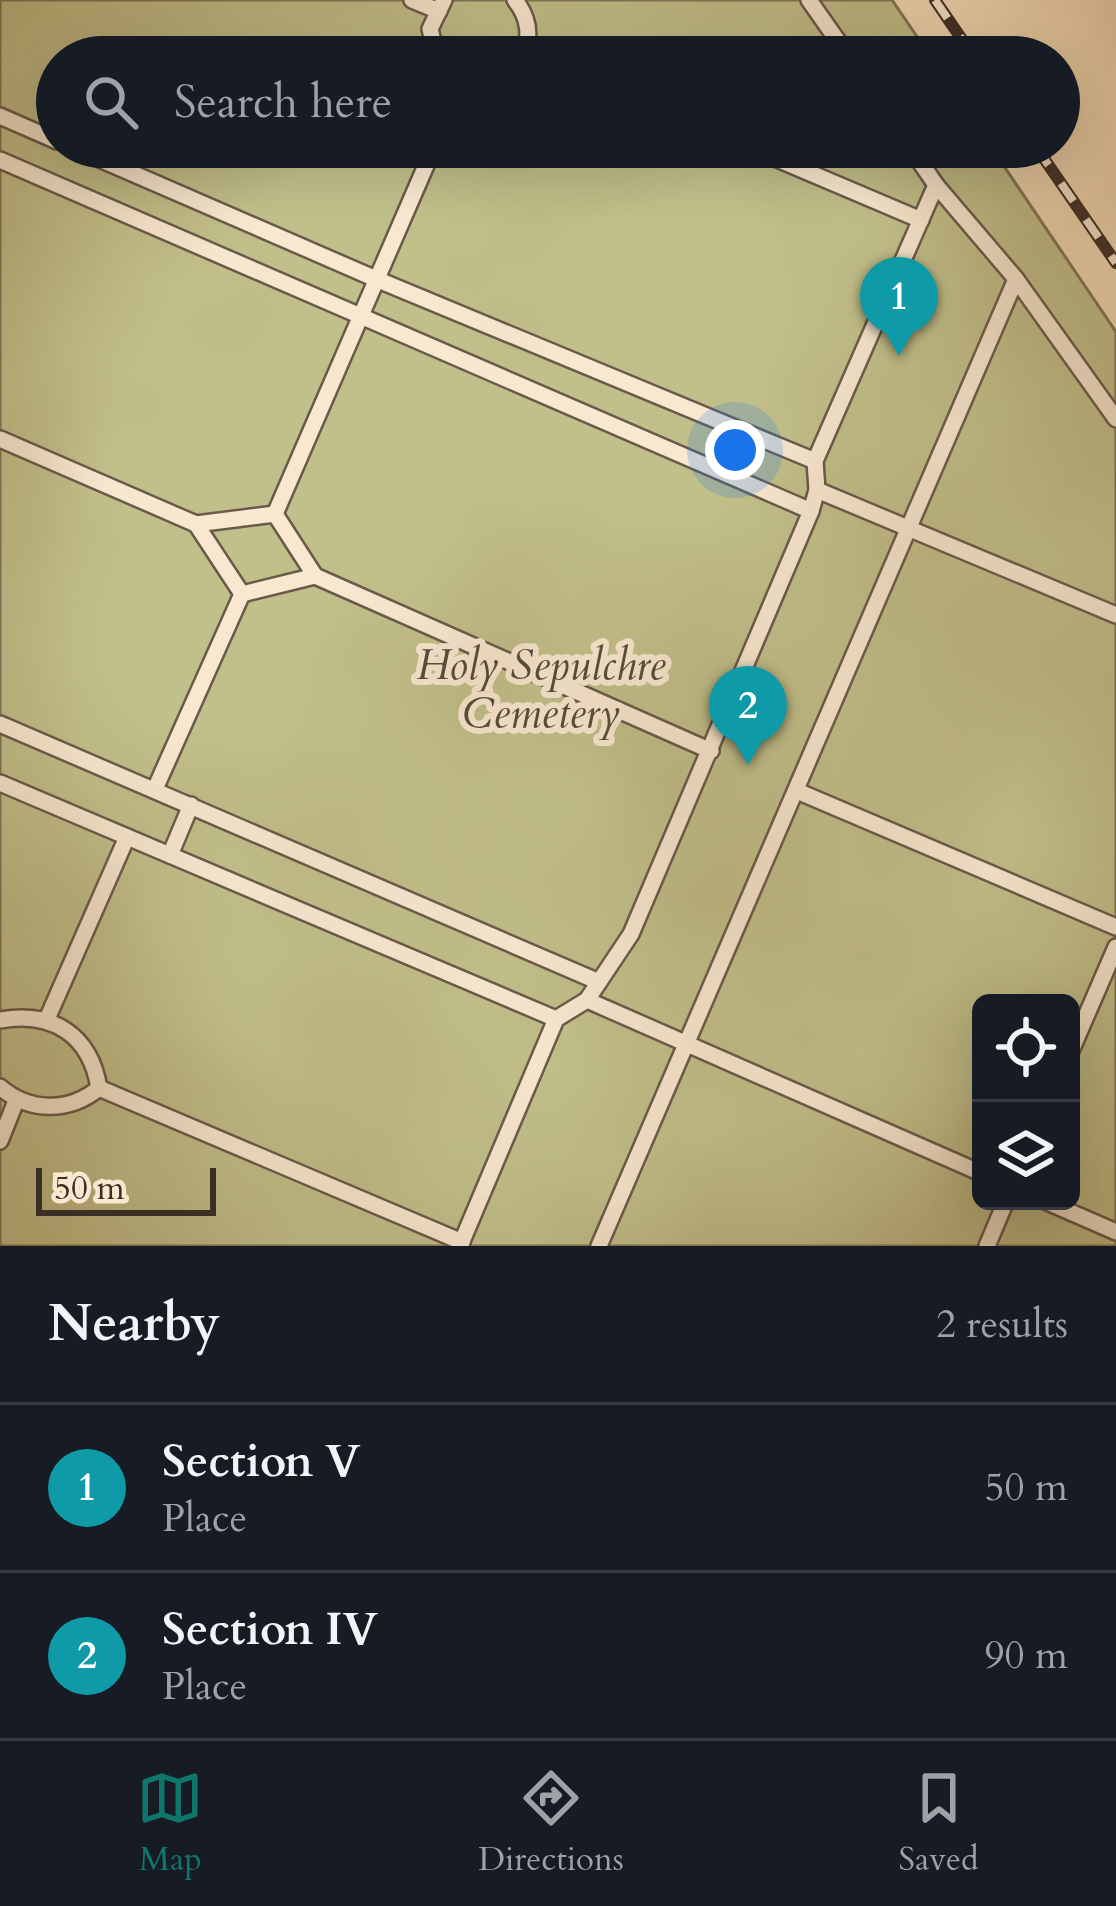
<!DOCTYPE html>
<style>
:root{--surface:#171b24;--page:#242831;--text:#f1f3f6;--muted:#9ea1a6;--line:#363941;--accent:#0f766e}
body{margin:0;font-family:Cardo,serif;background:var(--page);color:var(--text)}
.controls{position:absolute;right:36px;bottom:36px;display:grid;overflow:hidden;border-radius:18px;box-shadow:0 12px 48px #0002}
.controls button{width:108px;height:108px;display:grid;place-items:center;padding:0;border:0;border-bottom:3px solid var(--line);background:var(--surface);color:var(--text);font:60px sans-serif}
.scale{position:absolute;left:36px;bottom:30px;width:180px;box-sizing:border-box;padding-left:12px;border:6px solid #3b2e27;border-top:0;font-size:33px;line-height:42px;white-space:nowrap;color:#3b2e27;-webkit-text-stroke:9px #f8e8d0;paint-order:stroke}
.you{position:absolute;left:735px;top:450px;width:42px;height:42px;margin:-30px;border:9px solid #fff;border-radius:50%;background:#1a73e8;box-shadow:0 0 0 18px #1a73e833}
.badge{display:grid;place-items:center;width:78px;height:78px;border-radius:50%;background:var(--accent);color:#fff;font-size:39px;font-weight:700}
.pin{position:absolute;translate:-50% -99px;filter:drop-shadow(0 3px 6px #0008)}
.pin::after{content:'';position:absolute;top:63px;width:42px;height:36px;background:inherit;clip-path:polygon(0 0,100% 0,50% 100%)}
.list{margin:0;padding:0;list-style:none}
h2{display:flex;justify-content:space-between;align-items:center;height:156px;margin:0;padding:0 48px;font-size:51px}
h2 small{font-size:39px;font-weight:400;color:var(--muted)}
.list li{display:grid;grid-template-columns:78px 1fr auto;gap:36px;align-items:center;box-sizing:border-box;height:168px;padding:0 48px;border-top:3px solid var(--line)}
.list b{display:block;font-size:45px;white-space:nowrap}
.list p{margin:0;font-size:39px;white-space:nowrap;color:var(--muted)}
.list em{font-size:39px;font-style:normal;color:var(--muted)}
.icon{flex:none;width:66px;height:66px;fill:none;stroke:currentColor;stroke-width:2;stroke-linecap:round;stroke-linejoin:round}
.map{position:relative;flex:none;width:1116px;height:1246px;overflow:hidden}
.search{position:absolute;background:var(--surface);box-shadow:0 12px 48px #0002;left:36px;right:36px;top:36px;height:132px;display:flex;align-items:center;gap:30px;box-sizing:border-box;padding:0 42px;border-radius:66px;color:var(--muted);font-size:45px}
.sheet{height:492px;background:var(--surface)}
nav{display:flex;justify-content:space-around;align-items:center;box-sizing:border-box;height:168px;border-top:3px solid var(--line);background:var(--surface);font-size:33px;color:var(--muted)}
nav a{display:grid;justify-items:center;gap:6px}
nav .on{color:var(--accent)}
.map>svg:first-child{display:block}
.green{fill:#c1bf8a;stroke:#7e7658;stroke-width:3;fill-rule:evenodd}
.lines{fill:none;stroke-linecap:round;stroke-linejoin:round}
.service-casing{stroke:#695a4b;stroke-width:20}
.service{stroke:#f8e8d0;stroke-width:15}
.rail-casing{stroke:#3b2e27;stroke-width:12}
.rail{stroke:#f8e8d0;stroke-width:8;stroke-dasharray:22;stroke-linecap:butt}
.labels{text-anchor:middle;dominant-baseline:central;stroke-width:12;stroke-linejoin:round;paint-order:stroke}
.park-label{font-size:42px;font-style:italic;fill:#564b3b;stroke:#f8e8d0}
</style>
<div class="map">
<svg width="1116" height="1246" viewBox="0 0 1116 1246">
<rect width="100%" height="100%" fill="#f4dcb7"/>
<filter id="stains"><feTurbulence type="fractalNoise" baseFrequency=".00167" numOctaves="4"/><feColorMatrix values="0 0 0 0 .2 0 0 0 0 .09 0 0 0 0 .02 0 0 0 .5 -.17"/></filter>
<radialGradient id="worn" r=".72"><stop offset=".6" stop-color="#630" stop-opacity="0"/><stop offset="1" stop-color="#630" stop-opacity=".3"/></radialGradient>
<path class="green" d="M 0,0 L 892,0 L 931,57 L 57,57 L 57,147 L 991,147 L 1116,332 L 1116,1246 L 0,1246 ZM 981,1003 L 1071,1003 L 1071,1201 L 981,1201 Z"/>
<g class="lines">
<g class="service-casing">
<g id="service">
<polyline points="412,0 439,11"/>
<path d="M 515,0 C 529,18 532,36 522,57"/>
<polyline points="809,0 849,57"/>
<polyline points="437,57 430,29 444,0"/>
<polyline points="0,116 57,141"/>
<polyline points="72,147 376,279 815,461"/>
<polyline points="749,147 921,220"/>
<polyline points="910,147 936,185 1016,279 1116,419"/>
<polyline points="0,160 811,511"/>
<polyline points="0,439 196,524"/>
<polyline points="817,490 1116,615"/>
<polyline points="275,514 434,147"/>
<polygon points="275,514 315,576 242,594 196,524"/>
<polyline points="315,576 711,751"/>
<polyline points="0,724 599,982"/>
<polyline points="0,783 556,1019"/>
<polyline points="155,789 242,594"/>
<polyline points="797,791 1116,927"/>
<polyline points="170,855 191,805"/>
<polyline points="587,1000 981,1173"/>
<polyline points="47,1019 127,837"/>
<path d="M 0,1020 C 52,1011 90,1034 99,1088"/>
<polyline points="1071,1051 1116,947"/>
<path d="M 0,1087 C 29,1112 69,1113 99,1088"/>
<polyline points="99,1088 462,1242"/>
<polyline points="0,1141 16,1101"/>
<polyline points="1045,1201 1116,1232"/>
<polyline points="460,1246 556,1019 587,1000 631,934 811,511 817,490 815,461 936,185"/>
<polyline points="599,1246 1016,279"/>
<polyline points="987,1246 1006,1201"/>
</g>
</g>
<use href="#service" class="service"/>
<g class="rail-casing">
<g id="rail">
<polyline points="935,0 974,57"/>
<polyline points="1036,147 1116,263"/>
</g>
</g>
<use href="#rail" class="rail"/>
</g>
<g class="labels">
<g class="park-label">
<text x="541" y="665">Holy Sepulchre<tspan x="541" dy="48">Cemetery</tspan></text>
</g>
</g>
<rect width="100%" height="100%" filter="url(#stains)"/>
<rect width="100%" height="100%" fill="url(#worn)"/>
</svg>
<div class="controls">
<button><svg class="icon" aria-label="locate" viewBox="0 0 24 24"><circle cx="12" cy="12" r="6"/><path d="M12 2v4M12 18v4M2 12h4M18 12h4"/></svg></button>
<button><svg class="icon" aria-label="layers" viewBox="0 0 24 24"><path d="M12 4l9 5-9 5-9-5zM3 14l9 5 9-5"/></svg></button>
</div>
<div class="scale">50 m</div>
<div class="you"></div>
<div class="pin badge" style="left:899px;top:356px;background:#0f9aa8">1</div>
<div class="pin badge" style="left:748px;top:765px;background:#0f9aa8">2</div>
<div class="search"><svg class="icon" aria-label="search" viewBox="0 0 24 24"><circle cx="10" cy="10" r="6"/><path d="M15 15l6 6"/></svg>Search here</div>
</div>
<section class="sheet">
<h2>Nearby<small>2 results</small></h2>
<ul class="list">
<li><span class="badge" style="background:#0f9aa8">1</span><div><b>Section V</b><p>Place</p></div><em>50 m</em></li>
<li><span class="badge" style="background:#0f9aa8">2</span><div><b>Section IV</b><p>Place</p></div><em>90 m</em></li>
</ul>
</section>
<nav>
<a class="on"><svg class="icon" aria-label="map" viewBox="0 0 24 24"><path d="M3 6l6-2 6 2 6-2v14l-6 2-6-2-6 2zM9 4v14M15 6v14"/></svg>Map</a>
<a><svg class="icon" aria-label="directions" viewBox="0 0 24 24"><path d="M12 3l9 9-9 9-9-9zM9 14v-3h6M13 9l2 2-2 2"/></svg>Directions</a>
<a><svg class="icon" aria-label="saved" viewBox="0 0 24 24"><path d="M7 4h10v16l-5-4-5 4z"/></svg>Saved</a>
</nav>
